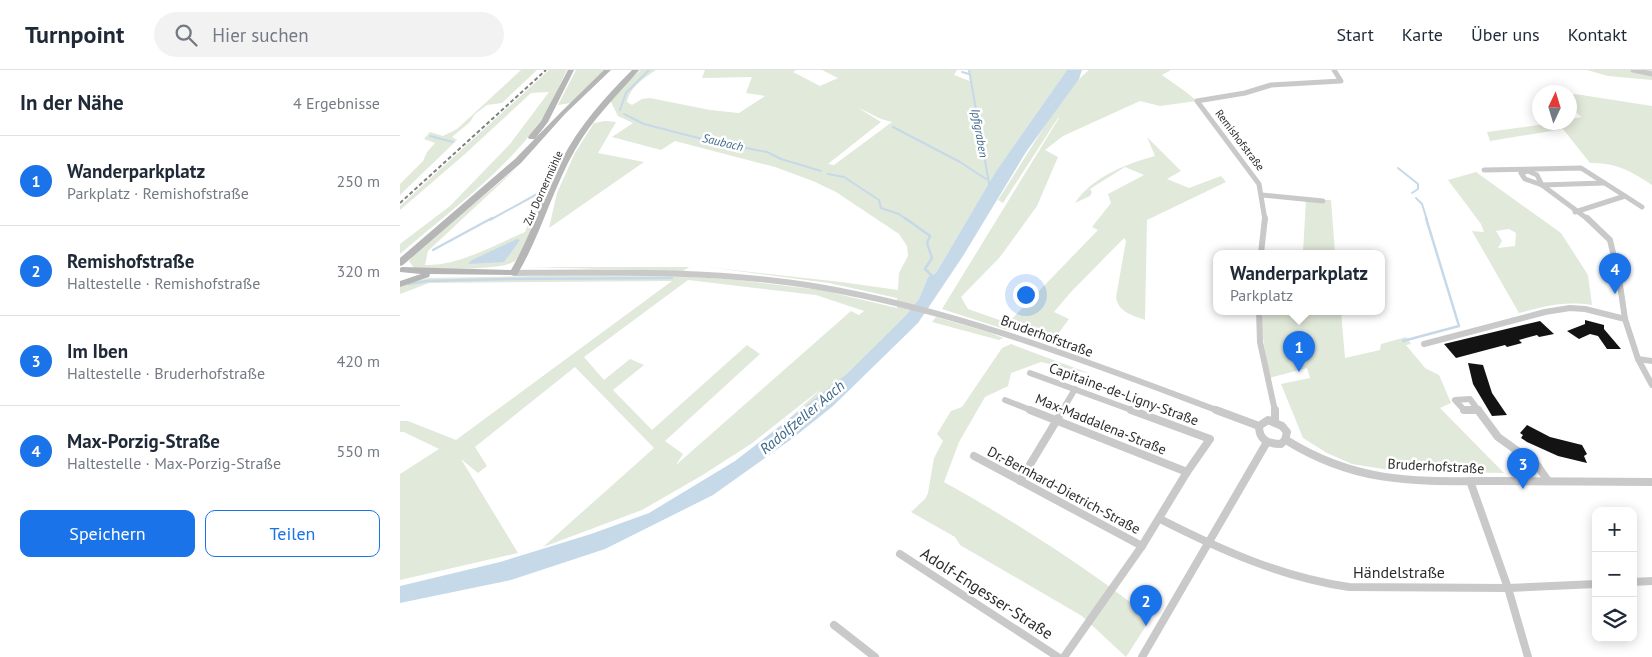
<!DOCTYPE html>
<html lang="de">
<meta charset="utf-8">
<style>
:root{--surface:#fff;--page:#f2f2f3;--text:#1f2937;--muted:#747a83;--line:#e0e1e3;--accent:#1a73e8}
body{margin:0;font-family:"PT Sans",sans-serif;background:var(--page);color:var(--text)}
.controls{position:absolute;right:15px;bottom:15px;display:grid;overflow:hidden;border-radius:10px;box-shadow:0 2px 12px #0003}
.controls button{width:45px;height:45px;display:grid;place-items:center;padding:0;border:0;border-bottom:1px solid var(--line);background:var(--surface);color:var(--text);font:25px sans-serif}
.compass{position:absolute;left:1132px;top:15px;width:45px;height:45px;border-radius:50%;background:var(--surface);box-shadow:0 2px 12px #0003;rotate:4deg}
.you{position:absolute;left:625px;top:224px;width:18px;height:18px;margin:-12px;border:4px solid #fff;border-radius:50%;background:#1a73e8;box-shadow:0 0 0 8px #1a73e833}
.badge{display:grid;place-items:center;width:32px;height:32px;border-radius:50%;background:var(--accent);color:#fff;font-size:16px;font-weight:700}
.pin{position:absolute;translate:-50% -41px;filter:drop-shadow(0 1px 2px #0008)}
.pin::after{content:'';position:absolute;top:26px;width:18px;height:15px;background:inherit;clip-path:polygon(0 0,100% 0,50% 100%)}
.popup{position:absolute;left:813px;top:180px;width:172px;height:65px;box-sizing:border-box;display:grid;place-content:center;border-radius:10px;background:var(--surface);filter:drop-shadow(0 1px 4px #0005);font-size:16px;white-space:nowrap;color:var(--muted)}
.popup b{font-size:19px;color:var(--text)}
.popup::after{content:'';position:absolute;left:50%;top:100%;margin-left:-10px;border:10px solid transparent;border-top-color:var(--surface)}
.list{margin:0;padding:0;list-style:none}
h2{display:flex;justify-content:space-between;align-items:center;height:65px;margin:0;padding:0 20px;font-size:21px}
h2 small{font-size:16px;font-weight:400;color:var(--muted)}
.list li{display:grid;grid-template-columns:32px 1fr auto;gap:15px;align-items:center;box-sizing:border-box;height:90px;padding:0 20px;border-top:1px solid var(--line)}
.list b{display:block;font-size:19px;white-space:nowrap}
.list p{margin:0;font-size:16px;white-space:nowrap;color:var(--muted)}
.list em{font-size:16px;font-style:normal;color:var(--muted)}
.actions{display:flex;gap:10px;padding:15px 20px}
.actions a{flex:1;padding:11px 0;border:1px solid var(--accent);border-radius:10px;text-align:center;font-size:18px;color:var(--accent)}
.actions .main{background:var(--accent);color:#fff}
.icon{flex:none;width:28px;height:28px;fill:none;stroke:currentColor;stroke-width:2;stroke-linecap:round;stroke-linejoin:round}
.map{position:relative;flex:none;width:1252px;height:587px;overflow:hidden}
header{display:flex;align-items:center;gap:30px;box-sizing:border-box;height:70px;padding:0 25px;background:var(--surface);border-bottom:1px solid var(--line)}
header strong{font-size:24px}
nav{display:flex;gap:28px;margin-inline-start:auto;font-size:18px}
.search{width:350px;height:45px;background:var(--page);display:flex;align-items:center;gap:12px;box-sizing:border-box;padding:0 18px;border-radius:28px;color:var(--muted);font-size:19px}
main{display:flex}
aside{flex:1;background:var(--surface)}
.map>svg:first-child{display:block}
.green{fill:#e1e9da;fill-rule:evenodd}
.water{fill:#c6d9e9}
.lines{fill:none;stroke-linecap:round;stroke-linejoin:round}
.stream-far1{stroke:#c6d9e9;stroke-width:2}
.stream{stroke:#c6d9e9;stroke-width:2.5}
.building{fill:#131313}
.street-far2{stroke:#c9c9c9;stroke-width:5}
.street-far1{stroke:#c9c9c9;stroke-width:6}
.street{stroke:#c9c9c9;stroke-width:8}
.secondary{fill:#b6b6b6;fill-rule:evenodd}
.rail{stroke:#818181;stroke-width:2;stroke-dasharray:4 2.5;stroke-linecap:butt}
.labels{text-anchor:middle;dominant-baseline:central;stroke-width:5;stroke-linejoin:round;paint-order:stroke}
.far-street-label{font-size:11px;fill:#2c2c2c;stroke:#fff}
.far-water-label{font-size:12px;font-style:italic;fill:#3e678a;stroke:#fff}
.street-label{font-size:14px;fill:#2c2c2c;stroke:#fff}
.water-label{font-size:15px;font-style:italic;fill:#3e678a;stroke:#fff}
.near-street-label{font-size:16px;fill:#2c2c2c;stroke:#fff}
</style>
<header>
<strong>Turnpoint</strong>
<div class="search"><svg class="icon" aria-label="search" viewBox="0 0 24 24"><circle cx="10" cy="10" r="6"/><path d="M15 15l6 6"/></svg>Hier suchen</div>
<nav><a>Start</a><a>Karte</a><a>Über uns</a><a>Kontakt</a></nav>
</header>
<main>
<aside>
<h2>In der Nähe<small>4 Ergebnisse</small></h2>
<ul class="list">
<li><span class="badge">1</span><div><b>Wanderparkplatz</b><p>Parkplatz · Remishofstraße</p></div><em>250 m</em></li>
<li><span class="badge">2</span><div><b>Remishofstraße</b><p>Haltestelle · Remishofstraße</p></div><em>320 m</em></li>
<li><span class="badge">3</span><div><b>Im Iben</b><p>Haltestelle · Bruderhofstraße</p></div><em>420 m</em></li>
<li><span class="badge">4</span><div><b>Max-Porzig-Straße</b><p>Haltestelle · Max-Porzig-Straße</p></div><em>550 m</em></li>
</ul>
<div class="actions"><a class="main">Speichern</a><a>Teilen</a></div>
</aside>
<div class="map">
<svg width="1252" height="587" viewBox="0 0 1252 587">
<rect width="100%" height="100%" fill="#fff"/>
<g class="green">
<polygon points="121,0 137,0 102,33 87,35 75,44 70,52 52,67 57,70 0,125 0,114 23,91 27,82 35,73 24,69 30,62 43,66 57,59"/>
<path d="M 149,0 L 167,0 C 158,17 152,35 141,50 C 106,101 46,144 0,184 L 0,174 L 50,136 L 110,74 L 149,22 L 131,23 L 65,84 L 0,140 L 0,136 Z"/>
<polygon points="176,0 206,0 170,33 158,35"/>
<path d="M 240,0 L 256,0 C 244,8 230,17 227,32 L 232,35 L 242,29 L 250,28 L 310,40 L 339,43 L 365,26 L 346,23 L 352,7 L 302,8 L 305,0 L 396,0 L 393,2 L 420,16 L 438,8 L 422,0 L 557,0 L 554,5 L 570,11 L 569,0 L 667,0 L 596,101 L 536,203 L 528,207 L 519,229 L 506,245 L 449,303 L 380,357 L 422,318 L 351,374 L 301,406 L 242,440 L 143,477 L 254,378 L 175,297 L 75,377 L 87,396 L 78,403 L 61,389 L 118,483 L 0,510 L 0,404 L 39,379 L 4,362 L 0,362 L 0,351 L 8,351 L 56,370 L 272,211 L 29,213 L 0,224 L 0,215 L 29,208 L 196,205 L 277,206 L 338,210 L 421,220 L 497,238 L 497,228 L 429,213 L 307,197 L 441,212 L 498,220 L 499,203 L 508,186 L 507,176 L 499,164 L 436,122 L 413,111 L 375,97 L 275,71 L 261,80 L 212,67 L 233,53 L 218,46 L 210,30 ZM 457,37 L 481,49 L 492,52 L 434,95 L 428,94 L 481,52 ZM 288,210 L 416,225 L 464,241 L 459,245 L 451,241 L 276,395 L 283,384 L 265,371 L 360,284 L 347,275 L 252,360 L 213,320 L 244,295 L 230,289 L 204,310 L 184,287 Z"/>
<path d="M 689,0 L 771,0 L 762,5 L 786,22 L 797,31 L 760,36 L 740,31 L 663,66 L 645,80 L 658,87 L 637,136 L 600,187 L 561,227 L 568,239 L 608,253 L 698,160 L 692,157 L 711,133 L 708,124 L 744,105 L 725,97 L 690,119 L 692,122 L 690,126 L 675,133 C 692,107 726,94 755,86 L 747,67 L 781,101 L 767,109 L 789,118 L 821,106 L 826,112 L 747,150 L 745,250 C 732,245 718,242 716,227 L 726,171 L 724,168 L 670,223 L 654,242 L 669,249 L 655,268 L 608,253 L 610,261 L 542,239 L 659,48 L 658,48 L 603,133 L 598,130 C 615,104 631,77 648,51 C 660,32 672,14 689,0 Z"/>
<polygon points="1187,0 1252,0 1252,10 1208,6"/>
<path d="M 1175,24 L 1252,36 L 1252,115 C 1231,101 1215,92 1190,93 L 1163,59 L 1090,71 L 1087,62 L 1153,53 L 1170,52 L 1170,49 L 1181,47 L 1173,39 L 1170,33 L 1170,26 Z"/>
<polygon points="205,51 216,52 198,83 244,92 149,158 157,123 175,83 194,53"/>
<path d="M 117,98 L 28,181 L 25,195 C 59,196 94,175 125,162 L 138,127 L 142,120 L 150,117 C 142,135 128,177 116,190 C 105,202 33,198 14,198 L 9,191 L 13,184 Z"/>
<path d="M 1076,102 L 1161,163 L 1188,205 L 1192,235 C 1164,231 1146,236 1119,243 L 1072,161 L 1084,162 L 1081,154 L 1048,110 ZM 1109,159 L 1116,163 L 1115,176 L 1098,178 L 1102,171 L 1096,161 Z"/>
<polygon points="906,130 931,130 935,183 903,183"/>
<polygon points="126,197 289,197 283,201"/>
<polygon points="859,241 941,241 945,288 980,280 981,274 1006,267 1011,274 1006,275 1025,298 1039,305 1051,333 1040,338 1104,403 996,401 952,394 927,383 903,368 881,314 910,308 907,298 869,308"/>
<polygon points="536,247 588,262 603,268 599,270 532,252"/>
<path d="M 611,274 L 691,304 L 641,292 L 611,303 L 608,316 L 585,327 L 559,372 L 544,412 C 616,452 686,497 751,548 L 726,587 L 682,546 L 560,475 L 555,467 L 511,442 L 525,429 L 528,423 L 534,388 L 543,371 L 537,364 L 551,341 L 562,337 L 602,278 Z"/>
</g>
<g class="water">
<polygon points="667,0 682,0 679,9 626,82 563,186 518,253 433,336 393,368 313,425 205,479 111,510 0,533 0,516 100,492 191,464 249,443 335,391 448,303 506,245 519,229 528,207 536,203 596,101"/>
<polygon points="117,169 120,170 104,192 68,194 72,190"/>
</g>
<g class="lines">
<g class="stream-far1">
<polyline points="569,0 590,119"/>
<polyline points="562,2 569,4"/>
<polyline points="220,40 226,23 249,0"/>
<polyline points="224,44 244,54 306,70 367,82 381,89 421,101"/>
<polyline points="493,57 560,92 586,109"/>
<polyline points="30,66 53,72"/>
<polyline points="998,98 1018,114 1018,119 1012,123"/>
<polyline points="428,104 444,107 479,130 481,138 499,144 507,150"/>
<polyline points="1016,128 1022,134 1027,150"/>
<polyline points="90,150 139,123"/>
</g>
<g class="stream">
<polyline points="505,148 530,166 527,173 532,188 525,199 533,207"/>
<polyline points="33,180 92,148"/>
<polyline points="9,214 27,211 109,209 272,208"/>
<polyline points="1003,271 1059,256 1026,148"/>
</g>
</g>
<g class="building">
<polygon points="1185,250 1204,255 1204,259 1221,279 1207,279 1198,266 1190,264 1179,269 1167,261 1185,254"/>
<polygon points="1140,251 1154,264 1139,267 1137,265 1119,270 1122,273 1107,277 1105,275 1056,288 1044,274"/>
<polygon points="1068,293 1083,295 1092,323 1107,345 1092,346 1073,314"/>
<polygon points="1127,355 1150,367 1182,375 1187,384 1184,386 1187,393 1158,386 1127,372 1121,368 1123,365 1120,363"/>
</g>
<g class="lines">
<g class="street-far2">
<polyline points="1233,0 1252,4"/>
<polyline points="1084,100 1181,98 1225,126 1175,142"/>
<polygon points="1128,101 1137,105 1142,115 1125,109 1121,103"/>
<polyline points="1142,115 1189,150"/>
<polyline points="1142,115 1204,113"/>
<polyline points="862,125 923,131"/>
<polyline points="1225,126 1242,137"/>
<polyline points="865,150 859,114 797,31 845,23 871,15 941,11 934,0"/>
</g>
<g class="street-far1">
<polyline points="1187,148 1210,170 1219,208 1225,249 1238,289 1252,315"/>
<polyline points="861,183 865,148"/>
<path d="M 114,203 C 215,202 319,200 419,217 C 558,241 688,292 819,341"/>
<polyline points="859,241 860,272 875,341"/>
<polyline points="1024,274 1145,242 1170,238 1185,239 1225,249"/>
<polyline points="1238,289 1252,291"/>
<polyline points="630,303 734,341"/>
<polygon points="1070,329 1078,340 1065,341 1055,330"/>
<polyline points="605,330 633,341"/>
<polyline points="662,341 675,319"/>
</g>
<g class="street">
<polyline points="630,340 787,402"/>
<polyline points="816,340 859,356"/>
<polyline points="875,340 875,351"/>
<polyline points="1064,340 1078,340"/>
<polyline points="1078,340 1098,367 1137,395 1148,411"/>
<path d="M 868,350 L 882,356 L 887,362 L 885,370 L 881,374 C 868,374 859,370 859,356 Z"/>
<path d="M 886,370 C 960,416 1020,411 1103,411 C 1153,411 1202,412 1252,412"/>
<polyline points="574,386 742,476"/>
<polyline points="620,411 663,340"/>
<polyline points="1070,411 1108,518 1128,587"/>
<path d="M 760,449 C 821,480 881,507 949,517 L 1108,518 L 1196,514"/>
<polyline points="500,484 658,587"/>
<polyline points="1233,512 1252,511"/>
<polyline points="434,555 475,587"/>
<polyline points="664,587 742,476 787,402 810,369 731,340"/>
<polyline points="742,587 867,372"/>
</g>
<g class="secondary">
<polygon points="168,0 174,0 148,52 135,69 129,69 128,67 141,51"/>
<polygon points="204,0 211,0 165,44 121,93 3,195 0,196 0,188 115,89 161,42"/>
<path d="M 232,0 L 239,0 C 217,26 192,49 175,80 C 152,120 141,165 117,205 L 30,204 L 29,207 L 0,217 L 0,211 L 21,204 L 0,202 L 0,198 L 2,197 L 111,200 C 131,165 143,127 161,91 C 179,56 205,27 232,0 Z"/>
</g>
<polyline class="rail" points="0,133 146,0"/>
</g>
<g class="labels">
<g class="far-street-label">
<text transform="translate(840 70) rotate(53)">Remishofstraße</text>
<text transform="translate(143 118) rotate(-66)">Zur Dornermühle</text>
</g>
<g class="far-water-label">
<text transform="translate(580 63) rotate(80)">Ipfigraben</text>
<text transform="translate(323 72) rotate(13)">Saubach</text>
</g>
<g class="street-label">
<text transform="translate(647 266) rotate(20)">Bruderhofstraße</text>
<text transform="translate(724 324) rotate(20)">Capitaine-de-Ligny-Straße</text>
<text transform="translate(701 354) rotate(22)">Max-Maddalena-Straße</text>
<text transform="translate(1036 396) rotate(3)">Bruderhofstraße</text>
<text transform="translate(664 420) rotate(28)">Dr.-Bernhard-Dietrich-Straße</text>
</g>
<g class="water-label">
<text transform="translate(402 347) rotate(-40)">Radolfzeller Aach</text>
</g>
<g class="near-street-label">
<text x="999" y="502">Händelstraße</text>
<text transform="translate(587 523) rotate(33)">Adolf-Engesser-Straße</text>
</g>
</g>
</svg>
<div class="controls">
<button>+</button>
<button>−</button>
<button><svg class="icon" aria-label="layers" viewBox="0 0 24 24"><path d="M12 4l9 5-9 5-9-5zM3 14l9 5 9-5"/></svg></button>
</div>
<svg class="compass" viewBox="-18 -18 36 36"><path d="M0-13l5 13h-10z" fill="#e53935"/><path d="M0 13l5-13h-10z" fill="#747a83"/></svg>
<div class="you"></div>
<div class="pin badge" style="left:899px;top:302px">1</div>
<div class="popup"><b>Wanderparkplatz</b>Parkplatz</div>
<div class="pin badge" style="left:746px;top:556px">2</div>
<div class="pin badge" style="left:1123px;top:419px">3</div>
<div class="pin badge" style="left:1215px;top:224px">4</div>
</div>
</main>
